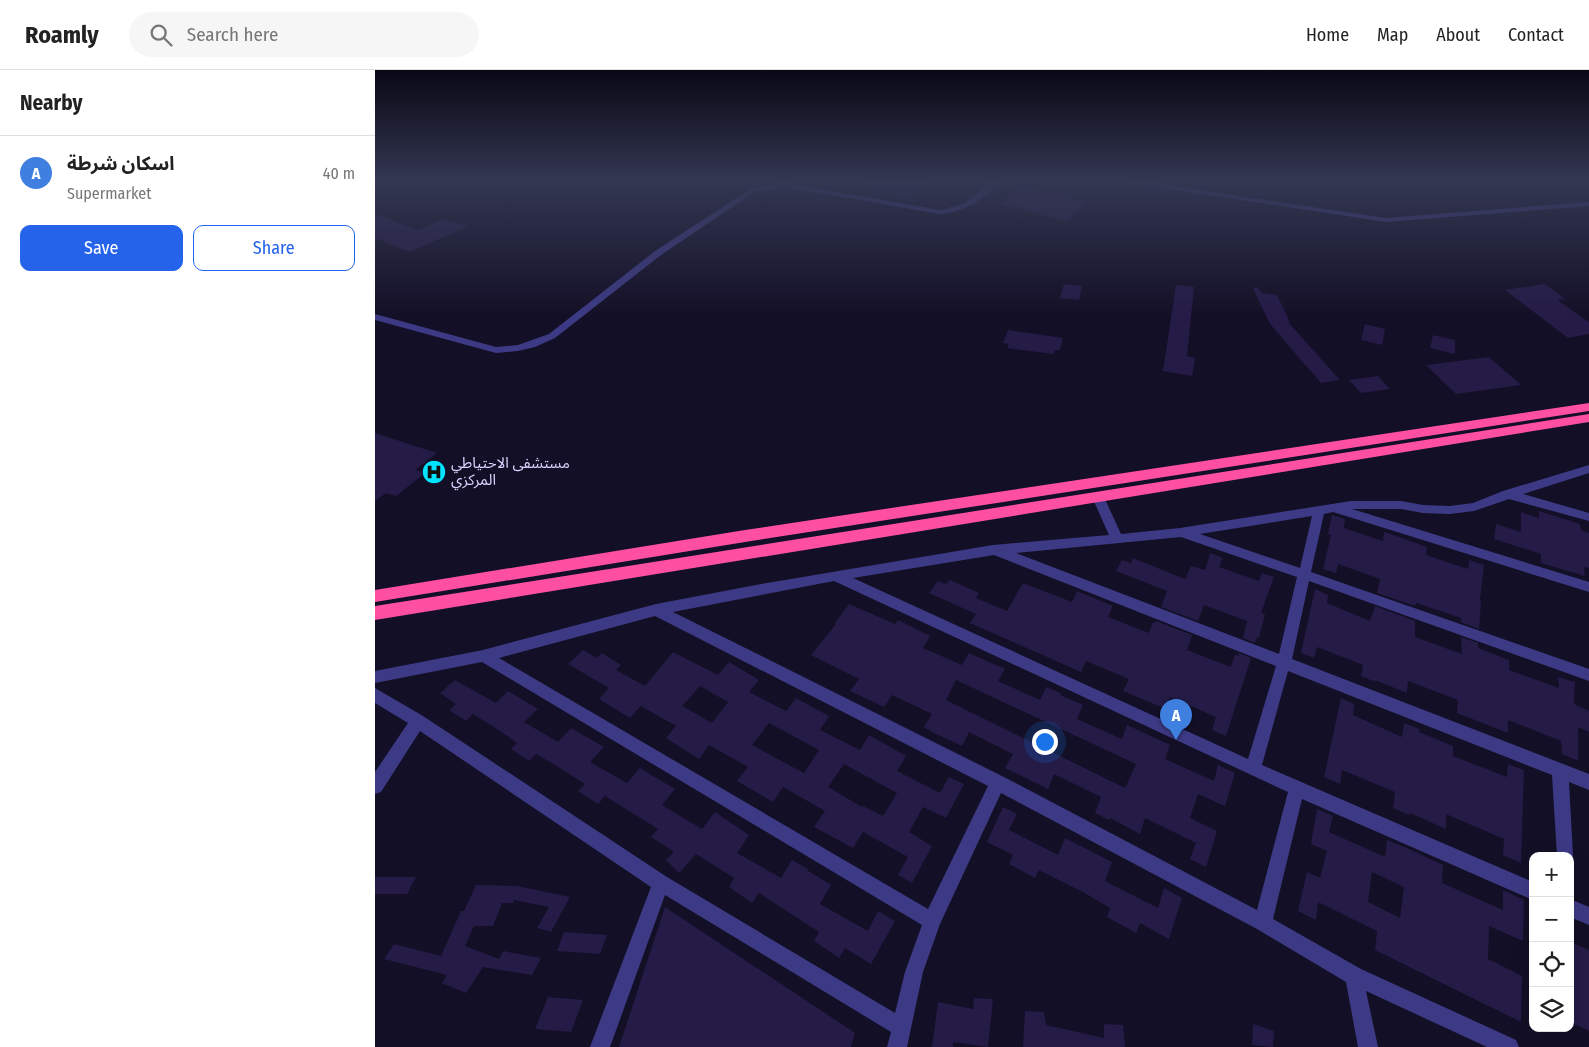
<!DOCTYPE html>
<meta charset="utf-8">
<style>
:root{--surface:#fff;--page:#f6f6f6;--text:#222;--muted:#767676;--line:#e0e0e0;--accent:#2563eb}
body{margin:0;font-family:"Fira Sans Condensed","Noto Sans Arabic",sans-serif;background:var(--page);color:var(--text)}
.controls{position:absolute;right:15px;bottom:15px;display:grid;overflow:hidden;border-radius:10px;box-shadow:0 5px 20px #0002}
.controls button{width:45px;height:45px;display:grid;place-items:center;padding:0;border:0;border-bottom:1px solid var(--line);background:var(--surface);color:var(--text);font:25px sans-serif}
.you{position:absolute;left:669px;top:671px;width:18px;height:18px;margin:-12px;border:4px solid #fff;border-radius:50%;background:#1a73e8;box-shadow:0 0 0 8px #1a73e833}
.badge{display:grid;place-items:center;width:32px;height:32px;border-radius:50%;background:var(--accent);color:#fff;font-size:16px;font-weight:700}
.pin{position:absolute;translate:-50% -41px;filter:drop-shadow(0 1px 2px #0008)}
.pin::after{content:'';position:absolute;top:26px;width:18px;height:15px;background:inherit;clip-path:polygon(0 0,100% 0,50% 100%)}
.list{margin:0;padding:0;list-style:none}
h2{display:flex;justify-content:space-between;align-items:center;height:65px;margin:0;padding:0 20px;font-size:21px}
h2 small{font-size:16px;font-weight:400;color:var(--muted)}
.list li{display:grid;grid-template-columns:32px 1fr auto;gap:15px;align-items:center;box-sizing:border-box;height:75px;padding:0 20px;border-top:1px solid var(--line)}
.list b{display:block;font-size:19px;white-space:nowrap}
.list p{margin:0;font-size:16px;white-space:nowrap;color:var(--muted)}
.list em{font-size:16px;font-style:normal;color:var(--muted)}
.actions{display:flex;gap:10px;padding:15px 20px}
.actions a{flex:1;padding:11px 0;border:1px solid var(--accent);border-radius:10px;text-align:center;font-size:18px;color:var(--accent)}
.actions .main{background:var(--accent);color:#fff}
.icon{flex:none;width:28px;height:28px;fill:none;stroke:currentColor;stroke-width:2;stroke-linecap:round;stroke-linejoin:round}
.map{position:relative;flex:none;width:1214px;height:977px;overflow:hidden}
header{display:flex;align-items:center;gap:30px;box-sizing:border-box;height:70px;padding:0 25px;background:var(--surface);border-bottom:1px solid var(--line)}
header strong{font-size:24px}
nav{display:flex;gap:28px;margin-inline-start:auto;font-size:18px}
.search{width:350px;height:45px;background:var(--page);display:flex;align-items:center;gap:12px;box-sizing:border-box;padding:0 18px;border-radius:28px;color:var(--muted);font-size:19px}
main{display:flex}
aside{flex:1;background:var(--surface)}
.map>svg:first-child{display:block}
.building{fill:#241b47;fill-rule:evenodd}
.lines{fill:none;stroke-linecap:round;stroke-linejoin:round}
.minor{fill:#3d3a85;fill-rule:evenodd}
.highway{fill:#ff4fa3;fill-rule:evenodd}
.labels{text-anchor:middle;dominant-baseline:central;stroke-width:4;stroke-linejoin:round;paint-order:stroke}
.poi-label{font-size:15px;fill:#d9d4ff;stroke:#130f26;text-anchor:start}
</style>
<header>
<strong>Roamly</strong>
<div class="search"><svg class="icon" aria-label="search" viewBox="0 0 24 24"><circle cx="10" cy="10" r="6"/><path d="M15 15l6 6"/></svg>Search here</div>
<nav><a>Home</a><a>Map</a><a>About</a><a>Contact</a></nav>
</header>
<main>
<aside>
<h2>Nearby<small></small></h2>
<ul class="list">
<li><span class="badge" style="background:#3f7fe0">A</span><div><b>اسكان شرطة</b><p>Supermarket</p></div><em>40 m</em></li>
</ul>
<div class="actions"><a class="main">Save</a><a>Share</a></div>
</aside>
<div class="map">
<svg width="1214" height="977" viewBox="0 0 1214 977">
<rect width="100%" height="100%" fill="#130f26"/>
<g class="building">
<polygon points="488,110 554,110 534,127 487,115"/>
<polygon points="645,117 711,132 692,151 625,134"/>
<polygon points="0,144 43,160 67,149 94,156 35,182 0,168"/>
<polygon points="689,214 707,216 704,230 685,228"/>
<polygon points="1170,214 1190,229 1182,230 1214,252 1214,264 1193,268 1130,220"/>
<polygon points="801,215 819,217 812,286 820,288 817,306 788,301"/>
<polygon points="882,217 887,223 902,225 915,252 913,252 965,310 946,313 895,254 878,219"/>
<polygon points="990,254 1010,259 1007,275 986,270"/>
<polygon points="633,260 688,268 685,280 680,280 679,284 632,278 634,274 628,273"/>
<polygon points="1058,265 1080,270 1080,284 1055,278"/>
<polygon points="1114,287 1146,315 1081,324 1051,295"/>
<polygon points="1003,306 1015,319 986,323 974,310"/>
<polygon points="0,363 62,383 40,400 50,403 21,426 11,423 0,431"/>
<polygon points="1164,441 1205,454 1206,460 1214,463 1214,498 1209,497 1210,506 1166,493 1166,484 1119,469 1121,454 1146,462 1146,442 1164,448"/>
<polygon points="957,445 970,449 969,458 1008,471 1009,462 1024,467 1052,477 1051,485 1093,499 1094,490 1109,495 1105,530 1106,531 1104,559 1086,552 1086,548 1041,533 1040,536 1002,523 1005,509 963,494 961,503 948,499 956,465 953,464"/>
<polygon points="835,483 848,488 844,497 884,511 887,503 899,507 886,543 890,544 884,568 882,567 880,573 868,568 872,551 829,535 823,551 786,537 792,521 741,501 747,490 756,493 758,488 810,509 816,496 830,500"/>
<polygon points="575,510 604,523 601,528 632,541 648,513 697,532 702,521 738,536 733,547 774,563 778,552 780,553 781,551 817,565 812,580 856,597 860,584 863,586 864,583 876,588 851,666 837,660 841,647 795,627 791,639 748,621 754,609 711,591 706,602 595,553 601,544 554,523 563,511 571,514"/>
<polygon points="940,519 953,525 952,533 995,551 1000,536 1040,551 1040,567 1087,584 1086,567 1103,573 1103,578 1134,590 1134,600 1184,618 1183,607 1200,612 1199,634 1214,641 1214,662 1203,657 1203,691 1187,684 1186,671 1133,650 1133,663 1082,643 1083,630 1033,611 1032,623 1000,610 1000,612 986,606 988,595 942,577 939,588 926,583"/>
<path d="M 474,534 L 520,554 L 523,550 L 555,566 L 548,578 L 587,595 L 594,583 L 630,599 L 623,611 L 665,630 L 671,617 L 686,623 L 685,625 L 708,635 L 702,649 L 747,669 L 752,655 L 795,675 L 790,689 L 839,711 L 843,695 L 860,703 L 850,736 L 823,724 L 815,748 L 842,761 L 831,797 L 815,789 L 821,773 L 770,748 L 765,764 L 735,748 L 734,750 L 720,743 L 726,727 L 679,704 L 673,719 L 630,698 L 638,684 L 594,662 L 587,676 L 561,664 L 549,657 L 557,644 L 517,625 L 509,637 L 475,621 L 484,609 L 436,585 L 461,554 L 460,553 ZM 581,610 L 761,694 L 750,718 L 571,630 Z"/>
<path d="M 208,580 L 222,588 L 227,583 L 246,595 L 241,600 L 270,616 L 298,582 L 343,605 L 354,592 L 384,610 L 374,622 L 411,641 L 421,628 L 454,646 L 445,660 L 485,680 L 494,665 L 531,686 L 522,701 L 565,723 L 574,707 L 589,714 L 571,748 L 548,737 L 534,762 L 557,776 L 537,813 L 523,805 L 533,787 L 488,762 L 478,778 L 439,757 L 450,741 L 408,717 L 398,732 L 362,711 L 373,697 L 334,675 L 324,689 L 291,668 L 301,656 L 266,636 L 255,648 L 224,629 L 234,618 L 193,594 ZM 325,616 L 353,632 L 337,653 L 307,636 ZM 394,653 L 444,680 L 429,703 L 377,675 ZM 469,694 L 522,723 L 508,746 L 488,736 L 487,737 L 453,717 Z"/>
<polygon points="80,610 121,633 133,621 163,639 149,652 183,672 196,658 229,677 215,692 252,713 265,698 278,706 300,719 287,735 327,759 340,742 374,765 362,783 406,808 417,790 433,799 432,800 456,815 445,834 493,861 503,841 520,851 496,894 470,878 464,888 439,871 444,862 384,823 377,833 354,817 359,808 321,784 304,803 291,790 299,782 276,767 283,759 230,726 223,734 203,721 210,714 180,695 161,684 154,691 136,679 142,673 125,661 98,644 91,651 74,640 81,634 65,623"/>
<polygon points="966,628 979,634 978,645 1027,667 1029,653 1044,659 1044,662 1078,676 1078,686 1132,707 1133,694 1149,700 1146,793 1128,785 1129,769 1071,744 1071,759 1035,743 1034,745 1018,738 1020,722 967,700 965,714 949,707"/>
<polygon points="628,737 642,744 634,760 683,785 690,768 737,792 730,811 783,838 789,818 807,828 794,869 765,853 761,863 732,847 735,838 708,822 664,800 660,808 634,794 638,785 612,772"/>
<path d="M 942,739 L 958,746 L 954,762 L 1010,787 L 1012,770 L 1032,778 L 1068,795 L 1067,813 L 1128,840 L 1128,820 L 1149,830 L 1148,871 L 1114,856 L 1113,889 L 1147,906 L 1146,952 L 1000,880 L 1002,861 L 943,832 L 941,850 L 923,841 L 932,802 L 945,808 L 952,781 L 936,774 ZM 997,802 L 1029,817 L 1025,848 L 993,832 Z"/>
<polygon points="0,807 41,807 32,824 0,824"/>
<polygon points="101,815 142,816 195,827 176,862 162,858 174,837 139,830 138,833 127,833 118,856 99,856 90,876 124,889 128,881 166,888 157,905 108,897 91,923 67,913 72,905 9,889 19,874 66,886 86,841 89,841"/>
<polygon points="290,837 480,963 476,977 244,977"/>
<polygon points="189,862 232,865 225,884 182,881"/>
<polygon points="1195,872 1214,880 1214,961 1195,952"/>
<polygon points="173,927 208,930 196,962 160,959"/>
<polygon points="599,928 618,929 613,977 578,972 578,977 557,977 563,932 598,939"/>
<polygon points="650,941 669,942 671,955 729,968 729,954 748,955 750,977 648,977"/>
<polygon points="878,954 899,961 898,977 877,975"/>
</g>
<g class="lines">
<g class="minor">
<path d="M 619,110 L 627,110 C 609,129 591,142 565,144 L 410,117 L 381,121 L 286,185 L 180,268 L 160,277 L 143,281 L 121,283 L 0,250 L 0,244 L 121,277 L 143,275 L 174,264 L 280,181 L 377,118 L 410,113 L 565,140 L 588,134 Z"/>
<polygon points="735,110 755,110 1011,148 1214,132 1214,136 1011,152"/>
<path d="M 1214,395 L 1214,403 L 1148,424 L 1214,443 L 1214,451 L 1134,429 L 1099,441 L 1075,444 L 1048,443 L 1026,439 L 977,439 L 1214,512 L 1214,522 L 958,442 L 949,444 L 936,502 L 1214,599 L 1214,611 L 934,511 L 917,589 L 1214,704 L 1214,720 L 1194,712 L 1198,786 L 1196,792 L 1195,786 L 1182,786 L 1177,705 L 913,601 L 887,695 L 1158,812 L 1158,830 L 927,729 L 898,849 L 986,899 L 1141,970 L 1144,977 L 1112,977 L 991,921 L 1003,977 L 983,977 L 971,912 L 882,859 L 626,723 L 565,854 L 548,902 L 532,977 L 512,977 L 516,962 L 290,825 L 235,977 L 215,977 L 276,817 L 45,661 L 6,722 L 0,724 L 0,702 L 33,653 L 0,633 L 0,618 L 48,646 L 292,807 L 520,943 L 530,902 L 547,855 L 107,592 L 0,613 L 0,601 L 108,580 L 281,534 L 392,513 L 618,475 L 734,465 L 717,427 L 723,423 L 729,427 L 746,464 L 805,458 L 976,431 L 1026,431 L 1048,435 L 1075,436 L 1098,433 L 1128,421 ZM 937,446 L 925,498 L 825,464 ZM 806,467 L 922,507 L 904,584 L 641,483 ZM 619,485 L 901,596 L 873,689 L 478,508 ZM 459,511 L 913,722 L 882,840 L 629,707 L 298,542 ZM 280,546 L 613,716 L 553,839 L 124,588 Z"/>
<polygon points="1195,829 1214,837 1214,855 1195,847"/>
</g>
<g class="highway">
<polygon points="1214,333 1214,341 370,472 0,532 0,520 370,460"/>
<polygon points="1214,344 1214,352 0,550 0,536"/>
</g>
</g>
<linearGradient id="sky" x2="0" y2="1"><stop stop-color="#0a0815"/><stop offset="0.45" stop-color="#333752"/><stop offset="1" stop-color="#333752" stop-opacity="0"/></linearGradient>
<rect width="1214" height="247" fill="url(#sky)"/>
<defs>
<g id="hospital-disc" transform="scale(1.25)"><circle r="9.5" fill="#00e5ff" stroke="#130f26"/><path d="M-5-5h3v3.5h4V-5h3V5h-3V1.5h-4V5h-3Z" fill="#111"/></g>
</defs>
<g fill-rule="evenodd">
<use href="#hospital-disc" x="59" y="402"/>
</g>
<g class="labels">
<g class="poi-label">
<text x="76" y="393">مستشفى الاحتياطي<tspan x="76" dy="17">المركزي</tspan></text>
</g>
</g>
</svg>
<div class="controls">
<button>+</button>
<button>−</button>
<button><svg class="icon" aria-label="locate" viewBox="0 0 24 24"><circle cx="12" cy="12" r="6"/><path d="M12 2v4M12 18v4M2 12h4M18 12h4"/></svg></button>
<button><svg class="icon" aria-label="layers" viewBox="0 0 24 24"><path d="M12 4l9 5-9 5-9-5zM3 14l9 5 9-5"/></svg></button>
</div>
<div class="you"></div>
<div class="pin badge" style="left:801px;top:670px;background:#3f7fe0">A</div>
</div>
</main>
